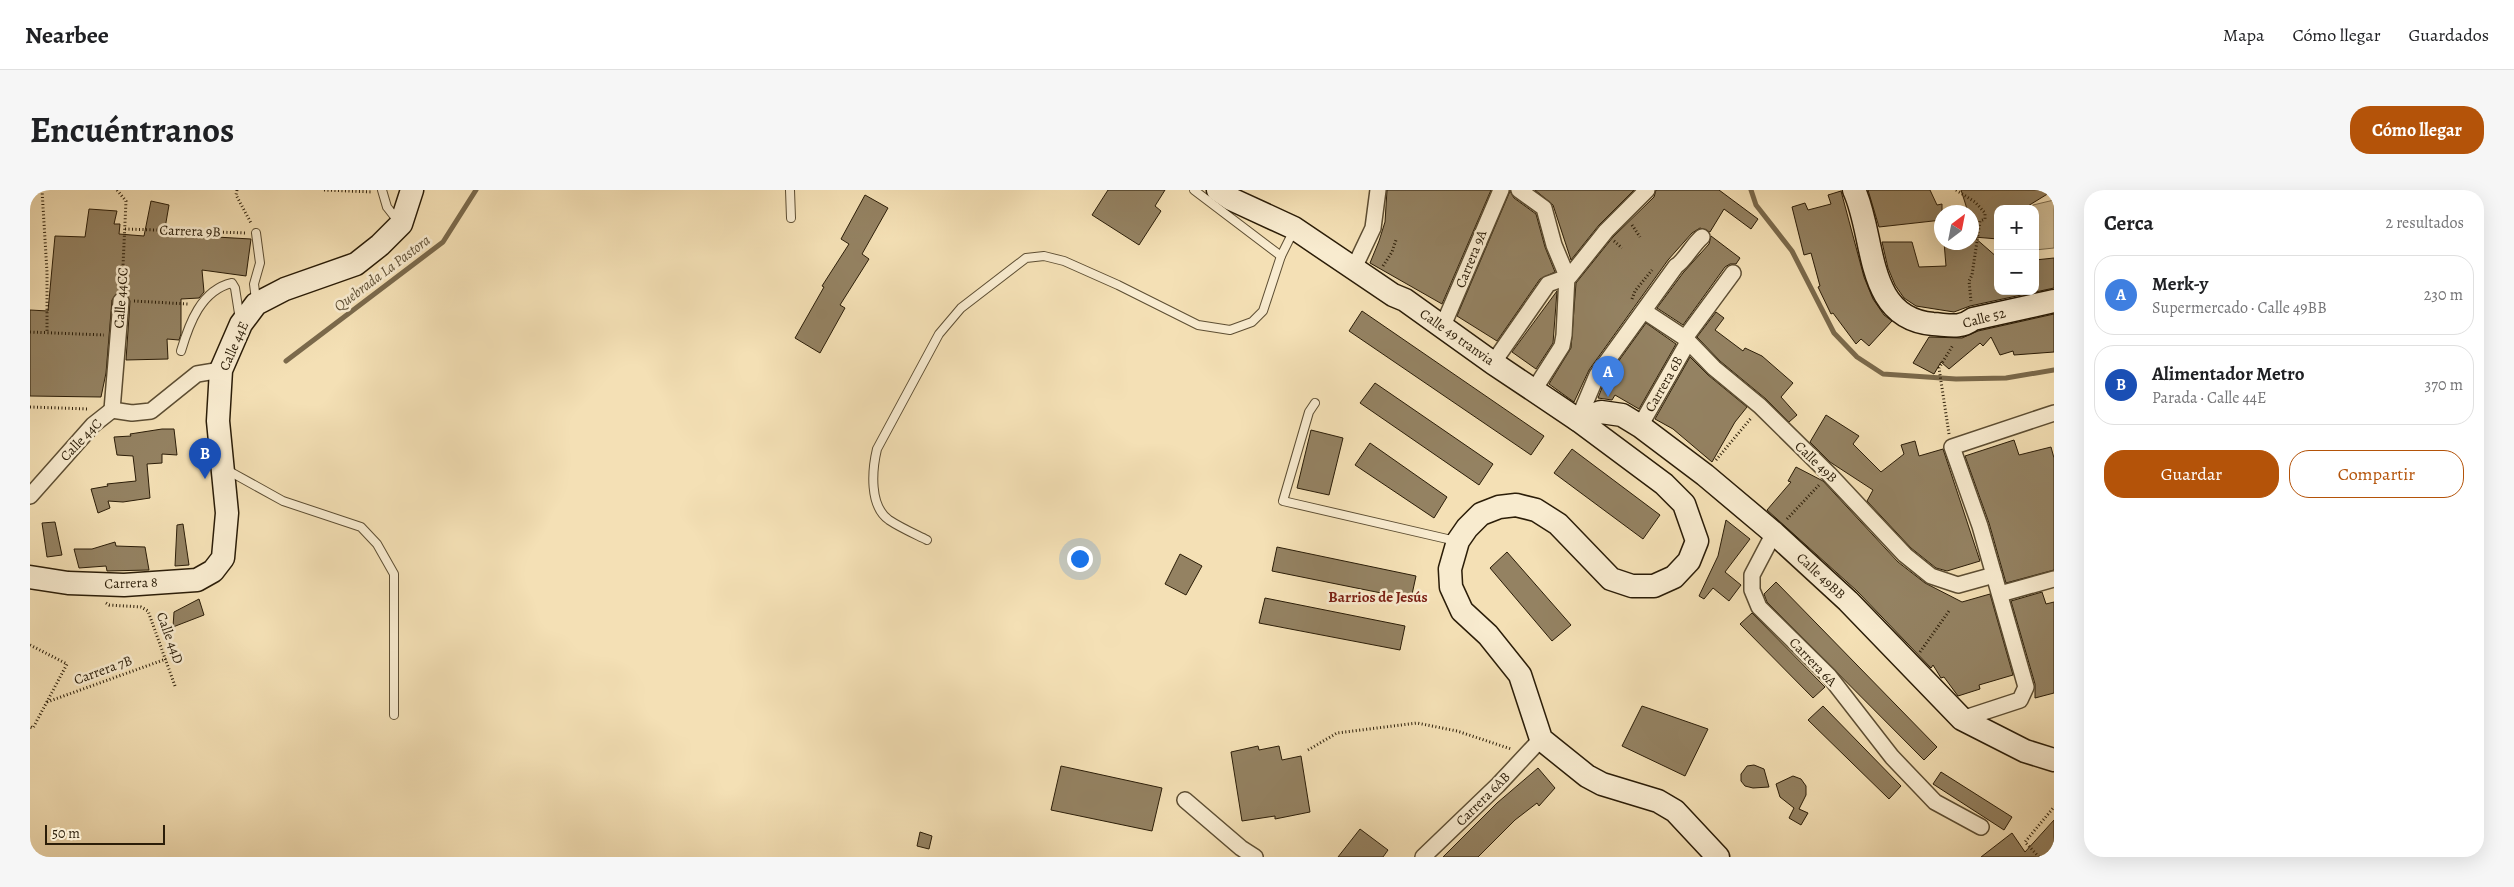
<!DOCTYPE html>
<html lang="es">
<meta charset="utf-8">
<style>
:root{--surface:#fff;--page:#f6f6f6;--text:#202124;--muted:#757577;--line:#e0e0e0;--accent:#b45309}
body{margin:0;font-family:Alegreya,serif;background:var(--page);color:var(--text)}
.controls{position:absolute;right:15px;top:15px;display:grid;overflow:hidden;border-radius:10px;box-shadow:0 5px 20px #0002}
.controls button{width:45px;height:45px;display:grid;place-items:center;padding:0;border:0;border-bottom:1px solid var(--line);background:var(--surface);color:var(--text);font:25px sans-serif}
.compass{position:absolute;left:1904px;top:15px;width:45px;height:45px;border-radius:50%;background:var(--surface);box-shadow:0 5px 20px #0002;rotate:32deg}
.scale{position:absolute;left:15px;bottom:12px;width:120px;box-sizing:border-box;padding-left:5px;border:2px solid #2b1d08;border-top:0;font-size:14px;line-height:18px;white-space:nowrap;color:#2b1d08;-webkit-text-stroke:4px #f8ebcf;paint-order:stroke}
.you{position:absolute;left:1049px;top:368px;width:18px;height:18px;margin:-12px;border:4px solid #fff;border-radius:50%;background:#1a73e8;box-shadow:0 0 0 8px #1a73e833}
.badge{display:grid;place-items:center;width:32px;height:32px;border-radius:50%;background:var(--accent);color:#fff;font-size:16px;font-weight:700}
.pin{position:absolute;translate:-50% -41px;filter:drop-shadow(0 1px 2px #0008)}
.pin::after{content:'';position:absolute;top:26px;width:18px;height:15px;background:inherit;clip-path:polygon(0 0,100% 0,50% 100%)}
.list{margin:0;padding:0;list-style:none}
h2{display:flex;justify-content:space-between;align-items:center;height:65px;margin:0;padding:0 20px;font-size:21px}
h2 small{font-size:16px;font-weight:400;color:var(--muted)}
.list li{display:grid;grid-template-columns:32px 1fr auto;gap:15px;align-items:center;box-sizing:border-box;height:80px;margin:0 10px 10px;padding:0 10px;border:1px solid var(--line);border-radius:20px}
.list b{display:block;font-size:19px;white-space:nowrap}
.list p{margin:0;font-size:16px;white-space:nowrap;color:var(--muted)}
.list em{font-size:16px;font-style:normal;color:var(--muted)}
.actions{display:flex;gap:10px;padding:15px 20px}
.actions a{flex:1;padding:11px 0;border:1px solid var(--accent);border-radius:20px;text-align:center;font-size:18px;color:var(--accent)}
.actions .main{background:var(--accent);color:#fff}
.map{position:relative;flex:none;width:2024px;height:667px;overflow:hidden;border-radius:20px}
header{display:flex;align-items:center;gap:30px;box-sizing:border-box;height:70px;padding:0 25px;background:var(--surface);border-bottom:1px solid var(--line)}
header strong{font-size:24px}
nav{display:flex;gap:28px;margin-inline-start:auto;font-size:18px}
.intro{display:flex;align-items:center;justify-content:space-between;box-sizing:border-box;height:120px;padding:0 30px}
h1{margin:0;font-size:35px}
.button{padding:12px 22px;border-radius:20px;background:var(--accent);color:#fff;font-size:18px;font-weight:700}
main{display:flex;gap:30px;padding:0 30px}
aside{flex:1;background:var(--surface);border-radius:20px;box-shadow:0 5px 20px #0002}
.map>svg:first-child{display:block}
.green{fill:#d2bf98;stroke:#7e6e50}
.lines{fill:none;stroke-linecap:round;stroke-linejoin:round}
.stream{stroke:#7b6a4c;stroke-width:5}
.building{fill:#948262;stroke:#2b1d08}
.lane-casing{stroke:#5d4e33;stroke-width:10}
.street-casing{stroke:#5d4e33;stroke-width:18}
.secondary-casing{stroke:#2b1d08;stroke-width:25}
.path{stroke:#2b1d08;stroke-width:3;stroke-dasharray:1 2.5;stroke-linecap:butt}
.lane{stroke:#f8ebcf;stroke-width:8}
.street{stroke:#f8ebcf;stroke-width:15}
.secondary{stroke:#f8ebcf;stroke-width:22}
.labels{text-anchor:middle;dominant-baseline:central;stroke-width:5;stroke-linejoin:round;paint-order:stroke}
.street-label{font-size:14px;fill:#2b1d08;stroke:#f8ebcf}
.water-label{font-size:15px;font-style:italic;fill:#605136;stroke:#f8ebcf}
.neighbourhood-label{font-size:15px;font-weight:bold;fill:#7a1f14;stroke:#f8ebcf}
</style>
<header>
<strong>Nearbee</strong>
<nav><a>Mapa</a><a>Cómo llegar</a><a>Guardados</a></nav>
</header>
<div class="intro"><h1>Encuéntranos</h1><a class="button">Cómo llegar</a></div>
<main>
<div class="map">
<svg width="2024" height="667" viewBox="0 0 2024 667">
<rect width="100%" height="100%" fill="#f4e0b5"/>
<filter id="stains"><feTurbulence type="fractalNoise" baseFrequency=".004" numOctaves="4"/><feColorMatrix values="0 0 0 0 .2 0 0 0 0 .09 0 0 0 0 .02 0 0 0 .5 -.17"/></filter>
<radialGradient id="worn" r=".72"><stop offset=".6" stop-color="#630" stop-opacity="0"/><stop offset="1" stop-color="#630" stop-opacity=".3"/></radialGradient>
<polygon class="green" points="2024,10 2024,58 2005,60 2005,19 2000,19 2003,15"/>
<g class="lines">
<g class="stream">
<polyline points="1721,0 1726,15 1762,61 1804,143 1827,167 1853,184 1926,189 1976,188 2024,180"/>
<polyline points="256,171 413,52 446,0"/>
</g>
</g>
<g class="building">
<polygon points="1078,0 1135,0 1125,16 1131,21 1109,55 1062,25"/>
<polygon points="1357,0 1461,0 1412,114 1340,73 1349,51 1355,32"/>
<polygon points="1505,0 1604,0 1569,35 1541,70 1523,15"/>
<polygon points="1626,0 1689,0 1728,29 1721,39 1694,19 1680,42 1670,38 1662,43 1638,70 1559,180 1544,212 1519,194 1541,158 1546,93 1583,47 1624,7"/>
<polygon points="1838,0 1900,0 1907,15 1912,14 1912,30 1849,37"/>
<polygon points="1931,0 2024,0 1993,19 1968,19 1968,49 1944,47 1968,68 1968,101 2005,101 2005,70 2024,68 2024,98 1940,116 1924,122 1886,116 1874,108 1865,95 1858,78 1852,52 1882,52 1889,77 1916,76 1914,52 1942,52 1942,22 1938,22"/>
<polygon points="1480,1 1484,8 1506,24 1515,57 1525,82 1510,89 1467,151 1427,126"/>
<polygon points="1811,1 1834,87 1843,109 1854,125 1862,131 1839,156 1831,149 1826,154 1803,123 1801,124 1788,97 1790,96 1781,63 1774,65 1762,17 1775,13 1778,20 1801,14 1798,5"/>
<polygon points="835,5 858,18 832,64 839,69 810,115 815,118 790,163 765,148 794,97 792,96 819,54 811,49"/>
<polygon points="121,11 139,15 134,44 221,49 216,86 172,80 174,102 169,108 151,109 151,144 149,150 137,149 138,169 96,170 100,111 96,103 87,103 82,110 76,183 71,207 0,206 0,120 18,121 25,46 55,47 59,19 87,21 84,34 90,34 89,44 114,46"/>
<polygon points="1681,46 1710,68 1706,74 1700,74 1695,77 1653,135 1627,118 1653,83 1679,54"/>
<polygon points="1527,101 1523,153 1506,179 1482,162"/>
<polygon points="1332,121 1514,246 1501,265 1319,141"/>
<polygon points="1686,122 1694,128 1685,140 1713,161 1715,158 1732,166 1763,193 1751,207 1767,225 1759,232 1736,209 1690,171 1667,147"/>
<polygon points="2024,124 2024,162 1984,165 1983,161 1970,165 1961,147 1953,156 1950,153 1919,179 1911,172 1904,184 1883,173 1899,147 1932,148 1948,141"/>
<polygon points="1616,133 1646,154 1609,219 1585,205 1582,210 1568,208 1575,190"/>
<polygon points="1660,167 1678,185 1717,217 1705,232 1682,272 1643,239 1625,229"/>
<polygon points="1345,193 1463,274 1449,295 1330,213"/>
<polygon points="1796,225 1829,246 1823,254 1851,282 1874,264 1871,255 1885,251 1889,266 1913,259 1950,371 1917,381 1906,378 1881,358 1837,311 1843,300 1800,272 1780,252"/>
<polygon points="132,239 144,239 147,265 132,264 132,273 117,274 120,308 93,312 78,311 80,318 68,323 61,299 78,296 77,294 106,291 103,266 87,265 84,247 101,246 100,244"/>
<polygon points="1281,240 1313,248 1299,305 1267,298"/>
<polygon points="1984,250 1989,265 2021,257 2024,268 2024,380 1976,393 1959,333 1935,266"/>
<polygon points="1340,253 1417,307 1404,328 1325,275"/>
<polygon points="1542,259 1630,325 1613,349 1524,283"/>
<polygon points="1766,277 1793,291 1868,372 1895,393 1932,412 1960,404 1983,485 1949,495 1950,499 1928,506 1914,487 1911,488 1903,475 1901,478 1827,401 1737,320 1761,292 1758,291"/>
<polygon points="1696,330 1720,349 1695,382 1711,395 1699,411 1683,398 1674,409 1669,406 1688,366"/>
<polygon points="25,332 32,365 17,367 12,333"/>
<polygon points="153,334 159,375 145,376 147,335"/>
<polygon points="85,352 86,356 115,357 119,380 77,381 76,376 49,378 44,359 62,359"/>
<polygon points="1247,357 1386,386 1381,409 1242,381"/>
<polygon points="1477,362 1541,435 1522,451 1460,378"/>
<polygon points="1150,364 1172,376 1156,405 1135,394"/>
<polygon points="1746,392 1907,557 1894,570 1737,412 1734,404"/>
<polygon points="2012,402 2016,414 2024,412 2024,503 2005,508 2005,494 1981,411"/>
<polygon points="1235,408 1375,436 1370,460 1229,433"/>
<polygon points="169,409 174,425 143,437 144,422"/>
<polygon points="1722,423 1795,497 1783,508 1710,434"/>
<polygon points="1612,516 1678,539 1655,586 1592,556"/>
<polygon points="1793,516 1871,596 1859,609 1778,530"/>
<polygon points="1228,556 1229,560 1249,556 1252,570 1271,566 1280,622 1245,629 1245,626 1212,631 1201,562"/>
<polygon points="1724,575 1734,579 1739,597 1723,598 1715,596 1711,591 1711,584 1717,576"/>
<polygon points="1031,576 1132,598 1122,641 1021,620"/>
<polygon points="1508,578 1525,598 1509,616 1507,613 1485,630 1448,667 1413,667 1467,613"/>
<polygon points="1911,582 1982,627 1974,640 1903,594"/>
<polygon points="1763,586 1771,589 1776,596 1776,605 1769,619 1778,623 1771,635 1759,628 1764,618 1750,607 1746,594"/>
<polygon points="2024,630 2024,667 1951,667 1982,643 1995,662"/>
<polygon points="1330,639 1358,660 1353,667 1308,667"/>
<polygon points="890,642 902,646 899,659 887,656"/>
</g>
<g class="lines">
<g class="lane-casing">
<g id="lane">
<polyline points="352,0 357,17 368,31"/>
<polyline points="760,0 761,28"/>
<polyline points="1164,0 1251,66"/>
<polyline points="226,43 230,73 224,94 226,110"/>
<path d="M 151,161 C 159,134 171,100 202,93 L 205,98 L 210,130"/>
<polyline points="1285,213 1279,222 1253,311 1426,351"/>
<polyline points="197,280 253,311 331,337 347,354 364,384 364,525"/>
<path d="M 897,350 C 885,344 871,338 859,330 C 839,316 842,280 847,259 L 909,144 L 931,118 L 996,68 L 1014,66 L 1034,71 L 1088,95 L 1168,135 L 1200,140 L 1222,132 L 1233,121 L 1251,66 L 1264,40"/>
</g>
</g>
<g class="street-casing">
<g id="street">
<polyline points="1489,0 1514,18 1524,55 1537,86 1534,145 1532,156 1504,200"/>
<polyline points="1324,78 1343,38 1348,0"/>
<polyline points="1614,121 1655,148 1684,178 1730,216 1799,284 1875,365 1901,386 1928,395 1964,385"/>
<polyline points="1412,138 1471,0"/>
<polyline points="1655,148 1703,83"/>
<polyline points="1463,173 1518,94 1540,86 1576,41 1617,0"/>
<polyline points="82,220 91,111"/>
<path d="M 1548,230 L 1567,185 L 1646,76 C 1654,72 1663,54 1672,47"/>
<polyline points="1610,236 1658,152"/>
<polyline points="0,306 63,235 82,220 102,223 121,221 167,184 191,180"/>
<polyline points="1744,343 1722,385 1722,400 1729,417 1799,486 1862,567 1905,612 1951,637"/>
<polyline points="1970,404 2024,389"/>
<polyline points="1932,529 1990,510 1996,497 1950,336 1922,257 2024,223"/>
<polyline points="1155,610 1211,658 1225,667"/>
<polyline points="1393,667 1468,595 1511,549"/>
</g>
</g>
<g class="secondary-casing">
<g id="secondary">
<polyline points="1188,0 1201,9 1264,38 1363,105 1375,110 1463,173 1548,230 1634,294 1654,314 1667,351 1659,371 1644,387 1624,396 1602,396 1581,389 1528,334 1506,320 1486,315 1469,317 1451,324 1437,338 1428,351 1420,379 1421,397 1432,421 1458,445 1490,485 1511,549 1557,586 1572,594 1628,611 1645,621 1688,667"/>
<path d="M 1824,0 C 1846,47 1834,128 1903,134 C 1919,135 1930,139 1943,129 L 2024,111"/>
<polyline points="1548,230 1571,222 1592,225 1610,236 1675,285 1744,343 1818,411 1932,529 1995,561 2024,570"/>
<polyline points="0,387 38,393 94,395 167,390 183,381 193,368 197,323 188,231 191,180 211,134 226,114 255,99 326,74 350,55 371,34 382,0"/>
</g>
</g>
<g class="path">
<polyline points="12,0 17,82 17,143"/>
<polyline points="87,0 96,11 92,97"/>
<polyline points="207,0 206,5 221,33"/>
<polyline points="294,0 343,2"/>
<polyline points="1926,0 1945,12 1955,23 1955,29 1950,31 1942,85 1939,91 1941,111"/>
<polyline points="1602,35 1610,47"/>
<polyline points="95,39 216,43"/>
<polyline points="1584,51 1592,58"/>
<polyline points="1353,76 1362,62 1366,50"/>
<polyline points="1602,109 1605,101 1622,80"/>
<polyline points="104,111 158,114"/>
<polyline points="0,142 74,145"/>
<polyline points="0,217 59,219"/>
<polyline points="1919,244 1909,178 1923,155"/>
<polyline points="1686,270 1722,227"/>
<polyline points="1757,329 1790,294"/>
<polyline points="76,413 79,415 111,417 118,421 145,496"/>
<polyline points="0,455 37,474 3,538 0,537"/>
<polyline points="1890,462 1919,421"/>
<polyline points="17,512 136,469"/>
<polyline points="1278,560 1307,543 1387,533 1427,541 1481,559"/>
<polyline points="2009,667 1995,652 2024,617"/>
</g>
<use href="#lane" class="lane"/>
<use href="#street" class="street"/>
<use href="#secondary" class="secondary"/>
</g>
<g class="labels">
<g class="street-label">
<text transform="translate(160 41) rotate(2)">Carrera 9B</text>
<text transform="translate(1441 69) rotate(-68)">Carrera 9A</text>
<text transform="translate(91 108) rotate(-86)">Calle 44CC</text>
<text transform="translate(1954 128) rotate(-15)">Calle 52</text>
<text transform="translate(1427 147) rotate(35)">Calle 49 tranvia</text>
<text transform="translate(204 156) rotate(-66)">Calle 44E</text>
<text transform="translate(1634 194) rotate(-60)">Carrera 6B</text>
<text transform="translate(51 250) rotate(-46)">Calle 44C</text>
<text transform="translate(1786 272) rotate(44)">Calle 49B</text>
<text transform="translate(1791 386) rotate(43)">Calle 49BB</text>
<text transform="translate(101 393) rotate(-2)">Carrera 8</text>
<text transform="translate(140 448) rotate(70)">Calle 44D</text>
<text transform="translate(1783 472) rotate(46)">Carrera 6A</text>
<text transform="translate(73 480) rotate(-20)">Carrera 7B</text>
<text transform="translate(1453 609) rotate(-45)">Carrera 6AB</text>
</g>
<g class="water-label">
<text transform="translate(352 83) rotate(-37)">Quebrada La Pastora</text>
</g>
<g class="neighbourhood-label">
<text x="1348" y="407">Barrios de Jesús</text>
</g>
</g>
<rect width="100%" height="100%" filter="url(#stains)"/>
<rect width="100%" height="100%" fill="url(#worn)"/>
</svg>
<div class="controls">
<button>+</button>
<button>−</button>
</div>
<svg class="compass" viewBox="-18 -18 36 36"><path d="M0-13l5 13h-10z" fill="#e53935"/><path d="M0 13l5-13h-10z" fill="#757577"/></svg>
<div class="scale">50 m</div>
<div class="you"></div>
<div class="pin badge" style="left:1578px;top:207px;background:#3f7fe0">A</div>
<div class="pin badge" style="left:175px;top:289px;background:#1a4fb4">B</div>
</div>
<aside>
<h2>Cerca<small>2 resultados</small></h2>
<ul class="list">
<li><span class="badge" style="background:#3f7fe0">A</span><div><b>Merk-y</b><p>Supermercado · Calle 49BB</p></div><em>230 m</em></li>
<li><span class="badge" style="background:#1a4fb4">B</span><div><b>Alimentador Metro</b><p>Parada · Calle 44E</p></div><em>370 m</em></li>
</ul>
<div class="actions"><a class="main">Guardar</a><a>Compartir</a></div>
</aside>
</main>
